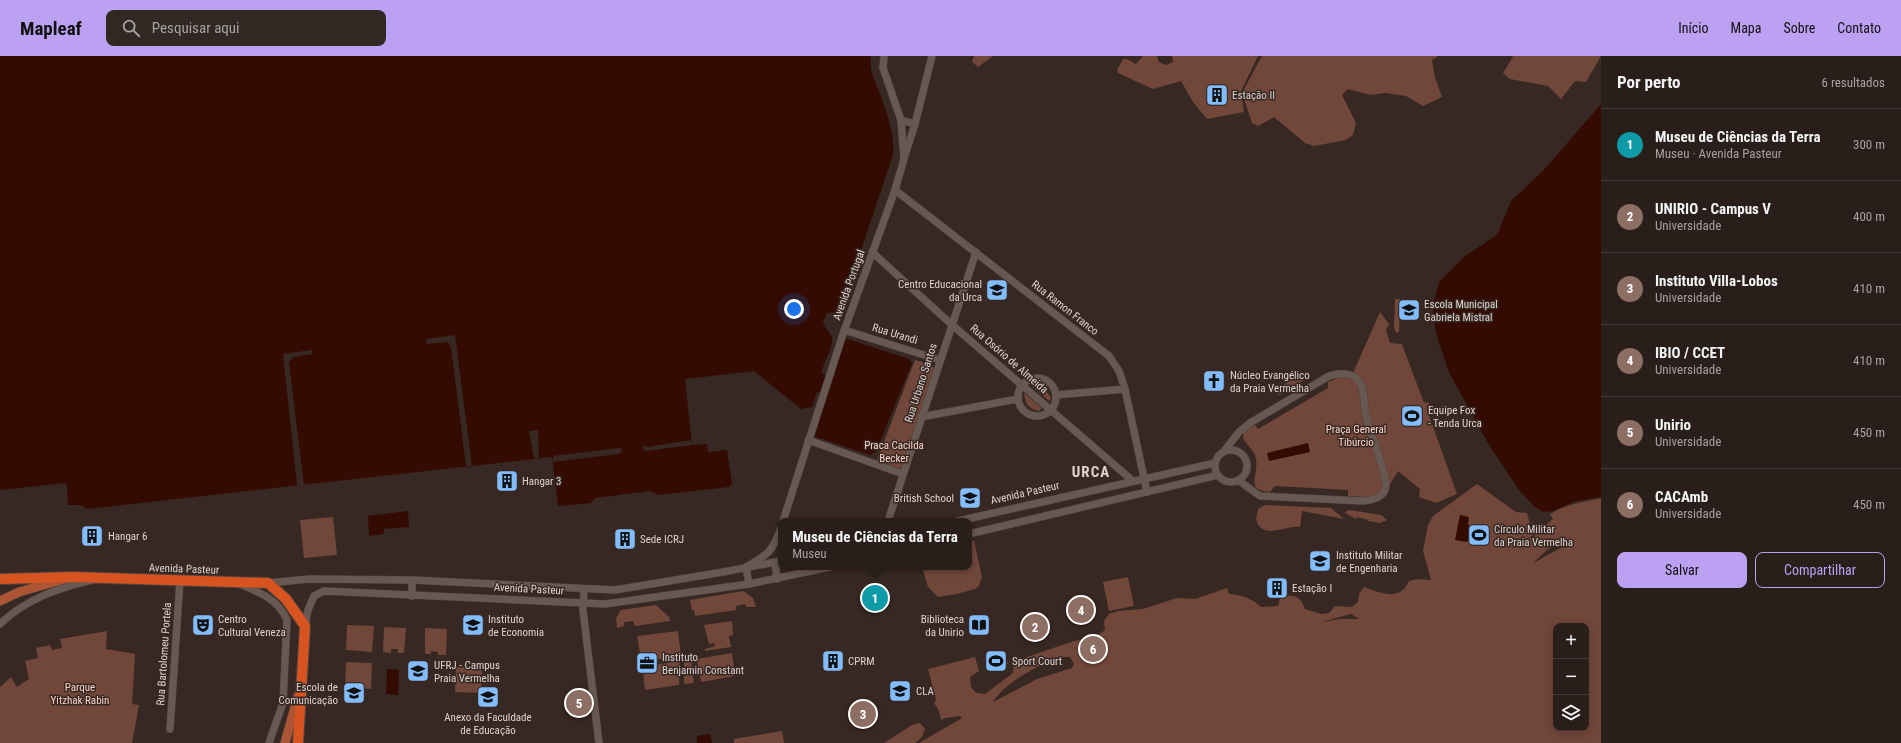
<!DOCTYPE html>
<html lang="pt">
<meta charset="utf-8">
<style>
:root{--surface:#291e1a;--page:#312723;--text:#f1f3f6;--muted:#a5a2a2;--line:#453c39;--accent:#bca0f2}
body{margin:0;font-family:"Roboto Condensed",sans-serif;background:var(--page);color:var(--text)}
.controls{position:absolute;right:12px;bottom:12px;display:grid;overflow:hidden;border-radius:8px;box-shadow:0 2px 10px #0003}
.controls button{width:36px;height:36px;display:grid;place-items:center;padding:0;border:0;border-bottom:1px solid var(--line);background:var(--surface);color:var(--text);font:20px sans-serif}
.you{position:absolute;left:794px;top:253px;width:14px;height:14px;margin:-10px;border:3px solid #fff;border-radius:50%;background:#1a73e8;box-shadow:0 0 0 6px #1a73e833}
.badge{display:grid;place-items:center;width:26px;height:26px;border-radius:50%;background:var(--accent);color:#fff;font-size:13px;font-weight:700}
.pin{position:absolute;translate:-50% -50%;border:2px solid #fff;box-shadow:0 1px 4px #0006}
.popup{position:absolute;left:778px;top:462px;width:194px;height:52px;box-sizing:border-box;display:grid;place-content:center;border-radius:8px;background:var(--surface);filter:drop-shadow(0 1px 3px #0005);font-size:13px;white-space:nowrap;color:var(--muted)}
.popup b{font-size:15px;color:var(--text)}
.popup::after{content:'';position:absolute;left:50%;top:100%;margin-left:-8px;border:8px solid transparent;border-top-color:var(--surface)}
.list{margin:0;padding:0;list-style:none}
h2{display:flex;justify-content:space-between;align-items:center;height:52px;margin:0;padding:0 16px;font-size:17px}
h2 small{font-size:13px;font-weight:400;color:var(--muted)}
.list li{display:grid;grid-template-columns:26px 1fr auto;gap:12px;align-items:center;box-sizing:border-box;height:72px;padding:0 16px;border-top:1px solid var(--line)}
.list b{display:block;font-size:15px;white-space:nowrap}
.list p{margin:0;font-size:13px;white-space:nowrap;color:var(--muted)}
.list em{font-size:13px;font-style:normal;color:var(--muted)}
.actions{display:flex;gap:8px;padding:12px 16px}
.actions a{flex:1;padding:9px 0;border:1px solid var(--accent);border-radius:8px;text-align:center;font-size:14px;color:var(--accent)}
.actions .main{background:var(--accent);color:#111}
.icon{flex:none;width:22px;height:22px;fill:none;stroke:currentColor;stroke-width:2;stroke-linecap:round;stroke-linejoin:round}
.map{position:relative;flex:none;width:1601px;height:687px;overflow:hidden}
header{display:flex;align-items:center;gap:24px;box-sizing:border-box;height:56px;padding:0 20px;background:var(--accent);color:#111}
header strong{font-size:19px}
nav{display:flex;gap:22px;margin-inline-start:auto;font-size:14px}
.search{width:280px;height:36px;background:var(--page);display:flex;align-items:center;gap:10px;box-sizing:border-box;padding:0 14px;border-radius:8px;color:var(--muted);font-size:15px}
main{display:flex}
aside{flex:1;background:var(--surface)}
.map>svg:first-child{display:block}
.green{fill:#71473a;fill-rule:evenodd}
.water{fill:#330b00}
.pier{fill:#372823}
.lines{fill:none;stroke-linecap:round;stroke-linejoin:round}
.minor-casing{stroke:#50443f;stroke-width:8}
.major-casing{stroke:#50443f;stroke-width:10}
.highway-casing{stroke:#50443f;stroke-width:12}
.minor{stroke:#685852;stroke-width:7}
.major{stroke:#ab5534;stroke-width:9}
.highway{stroke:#d75320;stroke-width:10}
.labels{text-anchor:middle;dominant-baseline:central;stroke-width:3;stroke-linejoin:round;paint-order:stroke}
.poi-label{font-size:11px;fill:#ded4d1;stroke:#372823;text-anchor:start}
.street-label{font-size:11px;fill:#ded4d1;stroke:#372823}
.park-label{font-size:11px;fill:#fad4c7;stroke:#372823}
.district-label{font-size:15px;font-weight:bold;letter-spacing:1px;fill:#ded4d1;stroke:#372823}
</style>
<header>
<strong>Mapleaf</strong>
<div class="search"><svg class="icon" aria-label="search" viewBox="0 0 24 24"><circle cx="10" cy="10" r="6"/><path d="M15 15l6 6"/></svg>Pesquisar aqui</div>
<nav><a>Início</a><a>Mapa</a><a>Sobre</a><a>Contato</a></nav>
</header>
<main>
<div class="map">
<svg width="1601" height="687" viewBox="0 0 1601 687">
<rect width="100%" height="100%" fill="#372823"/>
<g class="green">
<polygon points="974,0 993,0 978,11 972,6"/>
<polygon points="1143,0 1157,0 1159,6 1166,9 1173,6 1172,0 1258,0 1241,35 1244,56 1207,63 1193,46 1181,25 1153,33 1118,17 1117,14 1123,3 1127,3 1136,8"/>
<polygon points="1262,0 1438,0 1432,4 1435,21 1442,41 1423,50 1406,40 1385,37 1370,39 1348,33 1342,39 1356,67 1353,79 1346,84 1314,90 1305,87 1274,61 1258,70 1252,67 1244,43 1243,35"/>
<polygon points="1512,0 1601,0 1586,26 1575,25 1561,43 1548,30 1510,23 1503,17 1513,1"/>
<polygon points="1395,243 1400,243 1399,276 1396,277 1394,271"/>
<path d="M 1380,256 L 1389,268 L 1386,274 L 1390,287 L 1402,288 L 1424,347 L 1428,346 L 1429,349 L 1426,351 L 1457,438 L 1436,447 L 1419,441 L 1420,433 L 1398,415 L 1382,442 L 1348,440 L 1348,434 L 1275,430 L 1270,436 C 1244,434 1259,420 1256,403 C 1255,394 1247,390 1243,382 L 1244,375 L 1255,369 L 1258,373 L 1328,332 L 1328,326 L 1342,320 L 1344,314 L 1353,317 Z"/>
<polygon points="915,304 930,308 934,312 902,412 898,412 877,404"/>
<polygon points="1308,315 1306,323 1278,340 1281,330"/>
<polygon points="1031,329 1044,332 1051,342 1049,345"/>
<path d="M 1024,337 L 1042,352 L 1039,355 C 1028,353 1025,347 1024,337 Z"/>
<path d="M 1477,428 L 1516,456 L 1527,457 L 1533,480 L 1514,488 L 1535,480 L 1531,466 L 1537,471 L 1545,470 L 1553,463 L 1550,458 C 1569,447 1581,447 1601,442 L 1601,687 L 919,687 L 962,662 L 960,660 L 945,662 L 941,664 L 939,655 L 934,647 L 936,644 L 928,613 L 975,601 L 979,615 L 970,621 L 971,631 L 976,637 L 985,638 L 1013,617 L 1014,608 L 1021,603 L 1071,586 L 1098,579 L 1105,574 L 1104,565 L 1109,558 L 1118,555 L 1143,553 L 1177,542 L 1195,543 L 1227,532 L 1229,538 C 1241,539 1252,542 1261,551 L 1278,550 L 1280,542 C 1292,537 1301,540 1305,553 L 1321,558 L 1329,557 L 1335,550 L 1352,551 L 1358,546 L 1359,538 L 1364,531 C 1381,537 1400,546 1409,525 L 1417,523 L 1431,524 L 1423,495 L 1428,469 L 1433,460 ZM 1565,483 L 1568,488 L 1533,507 L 1547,494 ZM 1351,558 L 1359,563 L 1339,563 L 1318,567 ZM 1556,570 L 1586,570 L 1586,672 L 1556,672 ZM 1062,601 L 1070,601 L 1074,608 L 1072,612 L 1037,623 L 993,646 C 1004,629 1021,620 1039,610 C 1046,606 1055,605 1062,601 Z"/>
<path d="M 1265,449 L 1331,452 L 1344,463 L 1302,455 L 1300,471 C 1286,469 1261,485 1256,463 L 1258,453 Z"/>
<polygon points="1350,454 1381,459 1387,464 1380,467 1368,465 1368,464 1357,461 1356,463 1345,457 1346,455"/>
<polygon points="333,461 337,499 304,502 300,464"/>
<polygon points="974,484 982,521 979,530 975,533 957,538 938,541 928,531 922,511 969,511 969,486"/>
<polygon points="1128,521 1134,550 1109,555 1103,526"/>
<polygon points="743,535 753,542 756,551 746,551 745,548 736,550 736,554 695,560 694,554 692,554 690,544"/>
<polygon points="656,549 669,561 670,565 635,570 633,565 624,566 624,570 617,572 616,562 621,554"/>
<polygon points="732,565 733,579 729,580 731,591 705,595 705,593 715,590 714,587 709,588 704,569"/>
<polygon points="347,569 374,570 372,596 346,594"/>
<polygon points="384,571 406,572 404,597 398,597 398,593 391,593 391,597 383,596"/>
<polygon points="425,572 447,573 446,599 438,599 438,596 431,595 431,598 425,598"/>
<polygon points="107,575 106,593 135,598 132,648 139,649 132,687 0,687 0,631 11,621 17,631 29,623 25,605 38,602 36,592 50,589 52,594 62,592 60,583"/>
<polygon points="678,575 681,600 647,605 646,597 640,597 637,580"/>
<polygon points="732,597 735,620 701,626 697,603"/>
<polygon points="1005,597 1008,608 987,613 985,602"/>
<polygon points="691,603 694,627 684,628 684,604"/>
<polygon points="680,605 679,629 645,634 643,616 649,615 648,610"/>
<polygon points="346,606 372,607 371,633 360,632 359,626 357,626 355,632 345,632"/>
<polygon points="456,611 482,612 481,637 455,636"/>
<polygon points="920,667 925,673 922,681 915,687 884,687 912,669"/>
<polygon points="782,675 784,687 734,687 734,683"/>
</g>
<g class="water">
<path d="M 0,0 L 871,0 C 869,15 874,22 879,35 C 886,55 895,77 893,99 L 841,254 L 837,256 L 827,257 L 823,266 C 824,273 831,276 832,282 C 833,294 823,305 822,317 L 828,321 L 845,282 L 909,303 L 912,307 L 876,396 L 870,399 L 813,380 L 824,337 L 817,336 L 812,351 L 801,353 L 754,315 L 685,323 L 692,389 L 707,388 L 708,396 L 727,394 L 732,427 L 729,431 L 658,439 L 650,435 L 595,442 L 591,447 L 559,450 L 558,449 L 552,401 L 87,453 L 80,449 L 68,449 L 67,430 L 65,427 L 0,434 Z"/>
<polygon points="1601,48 1601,441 1576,445 1553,455 1544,456 1536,452 1519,434 1489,389 1449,316 1438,284 1434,266 1433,248 1439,226 1465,200 1497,179 1511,145 1543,115"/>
<polygon points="1308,387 1310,396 1269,405 1267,397"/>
<polygon points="408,455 409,471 384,473 384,478 369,480 368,460"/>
<polygon points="1460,459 1469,461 1468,468 1473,474 1467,486 1455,484"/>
<polygon points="387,613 399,614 398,639 386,638"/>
<polygon points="710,678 712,687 697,687 697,680"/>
</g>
<g class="pier">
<polygon points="455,279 472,410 466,410 451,291 447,286 427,288 426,283"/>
<polygon points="312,294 313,298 293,301 289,307 304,429 297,429 283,298"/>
<polygon points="538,374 539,402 534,402 529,375"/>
<polygon points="691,384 692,389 646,395 642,393 644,389 647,391"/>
<polygon points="619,392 622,393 622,396 618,398 553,406 553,400"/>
</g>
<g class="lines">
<g class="minor-casing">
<g id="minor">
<polyline points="901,64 915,68"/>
<polyline points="905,99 915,68 932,0"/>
<polyline points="895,134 1109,300 1119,315 1125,333 1147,436"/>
<polyline points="872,196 951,268 1133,425"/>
<polyline points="844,274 940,304"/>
<circle cx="1037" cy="341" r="19"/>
<polyline points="1056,339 1125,333"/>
<polyline points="921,361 1018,343"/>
<polyline points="808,384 903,418"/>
<circle cx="1231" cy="410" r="16"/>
<path d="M 1225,394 L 1239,376 L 1250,367 L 1329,320 C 1338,317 1351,316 1358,324 C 1364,330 1364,346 1365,354 C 1370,379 1381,401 1386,426 C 1387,440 1375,444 1363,445 L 1260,440 L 1238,424"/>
<polyline points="783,465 843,278 895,134 904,103 901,64 883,12 884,0"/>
<polyline points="888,465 976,196"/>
<polyline points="958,465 1215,407"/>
<polyline points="969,478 1218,419"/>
<polyline points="775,506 777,523"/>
<polyline points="412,524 412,540"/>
<polyline points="268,527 309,523 412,524 615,534 723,516 781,505"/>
<path d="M 240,528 C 259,536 278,543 287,564 L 283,647 L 269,687"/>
<path d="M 749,528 L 746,511 C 768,498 772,497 781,472"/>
<polyline points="584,533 583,554 599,687"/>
<path d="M 0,568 C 26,543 58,532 92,524"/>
<polyline points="305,570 308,554 314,540 324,535 605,548 749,528 830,511"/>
<polyline points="170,673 180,524"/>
</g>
</g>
<g class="major-casing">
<g id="major">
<polyline points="0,545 19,536 64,523"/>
<polyline points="285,687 298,640"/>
</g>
</g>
<g class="highway-casing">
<polyline id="highway" points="0,523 73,521 268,527 286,543 305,570 298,687"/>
</g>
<use href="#minor" class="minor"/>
<use href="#major" class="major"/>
<use href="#highway" class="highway"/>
</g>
<defs>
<g id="building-square" transform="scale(1.15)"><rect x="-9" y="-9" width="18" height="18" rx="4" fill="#83bcfb" stroke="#372823"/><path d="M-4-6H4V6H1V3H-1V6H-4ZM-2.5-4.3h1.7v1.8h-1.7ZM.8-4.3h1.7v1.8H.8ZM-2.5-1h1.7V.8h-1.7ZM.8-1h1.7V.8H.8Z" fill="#111"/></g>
<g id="school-square" transform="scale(1.15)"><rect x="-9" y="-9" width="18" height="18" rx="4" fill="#83bcfb" stroke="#372823"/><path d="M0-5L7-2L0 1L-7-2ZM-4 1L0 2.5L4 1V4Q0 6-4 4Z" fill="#111"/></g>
<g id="church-square" transform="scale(1.15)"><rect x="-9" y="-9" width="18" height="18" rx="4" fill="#83bcfb" stroke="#372823"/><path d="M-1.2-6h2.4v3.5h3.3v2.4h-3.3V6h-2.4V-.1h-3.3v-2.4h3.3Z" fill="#111"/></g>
<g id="stadium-square" transform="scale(1.15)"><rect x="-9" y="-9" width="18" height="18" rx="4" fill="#83bcfb" stroke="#372823"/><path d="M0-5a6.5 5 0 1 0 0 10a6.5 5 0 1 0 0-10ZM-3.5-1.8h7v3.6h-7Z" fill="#111"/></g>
<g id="university-square" transform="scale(1.15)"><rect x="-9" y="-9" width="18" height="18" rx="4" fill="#83bcfb" stroke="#372823"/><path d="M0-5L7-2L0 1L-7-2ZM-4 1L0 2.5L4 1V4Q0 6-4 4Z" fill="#111"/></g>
<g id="theatre-square" transform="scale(1.15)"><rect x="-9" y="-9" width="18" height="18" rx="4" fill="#83bcfb" stroke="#372823"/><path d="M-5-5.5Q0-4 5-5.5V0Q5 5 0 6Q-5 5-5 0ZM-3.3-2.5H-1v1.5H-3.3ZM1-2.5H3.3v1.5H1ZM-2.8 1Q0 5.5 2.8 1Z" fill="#111"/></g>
<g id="library-square" transform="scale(1.15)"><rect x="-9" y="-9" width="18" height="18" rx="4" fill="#83bcfb" stroke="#372823"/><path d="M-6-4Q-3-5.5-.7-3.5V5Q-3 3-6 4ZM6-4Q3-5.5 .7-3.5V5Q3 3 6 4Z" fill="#111"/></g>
<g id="office-square" transform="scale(1.15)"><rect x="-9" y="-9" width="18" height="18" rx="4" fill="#83bcfb" stroke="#372823"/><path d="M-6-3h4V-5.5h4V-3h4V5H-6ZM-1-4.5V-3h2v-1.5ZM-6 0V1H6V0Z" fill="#111"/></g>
</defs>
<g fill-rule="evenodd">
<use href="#building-square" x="1217" y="39"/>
<use href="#school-square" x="997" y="234"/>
<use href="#school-square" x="1409" y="254"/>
<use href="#church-square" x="1214" y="325"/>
<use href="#stadium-square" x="1412" y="360"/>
<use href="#building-square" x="507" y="425"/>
<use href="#school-square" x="970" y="442"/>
<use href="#stadium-square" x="1479" y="479"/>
<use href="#building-square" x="92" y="480"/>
<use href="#building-square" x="625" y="483"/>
<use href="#university-square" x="1320" y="505"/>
<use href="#building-square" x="1277" y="532"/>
<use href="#theatre-square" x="203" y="569"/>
<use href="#university-square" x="473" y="569"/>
<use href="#library-square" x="979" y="569"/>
<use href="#building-square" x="833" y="605"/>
<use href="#stadium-square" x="996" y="605"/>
<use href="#office-square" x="647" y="607"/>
<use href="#university-square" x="418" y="615"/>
<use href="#university-square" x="900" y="635"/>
<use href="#university-square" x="354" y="637"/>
<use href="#university-square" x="488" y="641"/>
</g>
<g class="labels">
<g class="poi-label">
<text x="1232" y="39">Estação II</text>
<text x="982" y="228" text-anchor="end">Centro Educacional<tspan x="982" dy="13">da Urca</tspan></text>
<text x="1424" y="248">Escola Municipal<tspan x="1424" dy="13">Gabriela Mistral</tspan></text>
<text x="1230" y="319">Núcleo Evangélico<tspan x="1230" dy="13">da Praia Vermelha</tspan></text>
<text x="1428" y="354">Equipe Fox<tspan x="1428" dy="13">- Tenda Urca</tspan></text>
<text x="522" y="425">Hangar 3</text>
<text x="954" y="442" text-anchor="end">British School</text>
<text x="1494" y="473">Círculo Militar<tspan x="1494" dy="13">da Praia Vermelha</tspan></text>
<text x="108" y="480">Hangar 6</text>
<text x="640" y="483">Sede ICRJ</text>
<text x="1336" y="499">Instituto Militar<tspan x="1336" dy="13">de Engenharia</tspan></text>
<text x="1292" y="532">Estação I</text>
<text x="218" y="563">Centro<tspan x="218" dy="13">Cultural Veneza</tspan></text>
<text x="488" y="563">Instituto<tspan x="488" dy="13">de Economia</tspan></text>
<text x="964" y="563" text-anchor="end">Biblioteca<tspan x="964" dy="13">da Unirio</tspan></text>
<text x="662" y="601">Instituto<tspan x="662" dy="13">Benjamin Constant</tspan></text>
<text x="848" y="605">CPRM</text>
<text x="1012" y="605">Sport Court</text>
<text x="434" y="609">UFRJ - Campus<tspan x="434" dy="13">Praia Vermelha</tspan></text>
<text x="338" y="631" text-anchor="end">Escola de<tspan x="338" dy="13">Comunicação</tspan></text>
<text x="916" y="635">CLA</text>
<text x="488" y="661" text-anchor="middle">Anexo da Faculdade<tspan x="488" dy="13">de Educação</tspan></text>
</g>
<g class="street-label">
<text transform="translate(849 229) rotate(-70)">Avenida Portugal</text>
<text transform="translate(1065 252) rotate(38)">Rua Ramon Franco</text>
<text transform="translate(895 278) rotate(17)">Rua Urandi</text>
<text transform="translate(1009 303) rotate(41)">Rua Osório de Almeida</text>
<text transform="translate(921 327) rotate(-72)">Rua Urbano Santos</text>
<text transform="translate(1025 437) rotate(-13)">Avenida Pasteur</text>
<text transform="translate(184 513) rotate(2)">Avenida Pasteur</text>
<text transform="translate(529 533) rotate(3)">Avenida Pasteur</text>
<text transform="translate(164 598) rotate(-86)">Rua Bartolomeu Portela</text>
</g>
<g class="park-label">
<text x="1356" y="373">Praça General<tspan x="1356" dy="13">Tibúrcio</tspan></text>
<text x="894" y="389">Praca Cacilda<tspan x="894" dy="13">Becker</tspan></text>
<text x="80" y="631">Parque<tspan x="80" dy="13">Yitzhak Rabin</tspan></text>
</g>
<g class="district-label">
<text x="1091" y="416">URCA</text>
</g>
</g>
</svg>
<div class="controls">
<button>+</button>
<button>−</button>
<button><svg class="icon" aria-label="layers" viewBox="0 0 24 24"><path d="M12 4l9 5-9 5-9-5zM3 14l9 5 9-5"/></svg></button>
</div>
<div class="you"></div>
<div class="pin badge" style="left:875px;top:542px;background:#0f9aa8">1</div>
<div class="popup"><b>Museu de Ciências da Terra</b>Museu</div>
<div class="pin badge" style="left:1035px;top:571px;background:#8d6e63">2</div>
<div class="pin badge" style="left:863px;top:658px;background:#8d6e63">3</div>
<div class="pin badge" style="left:1081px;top:554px;background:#8d6e63">4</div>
<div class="pin badge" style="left:579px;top:647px;background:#8d6e63">5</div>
<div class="pin badge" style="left:1093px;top:593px;background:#8d6e63">6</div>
</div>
<aside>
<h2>Por perto<small>6 resultados</small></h2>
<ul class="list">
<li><span class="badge" style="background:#0f9aa8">1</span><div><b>Museu de Ciências da Terra</b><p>Museu · Avenida Pasteur</p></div><em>300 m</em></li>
<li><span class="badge" style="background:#8d6e63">2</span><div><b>UNIRIO - Campus V</b><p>Universidade</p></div><em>400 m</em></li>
<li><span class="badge" style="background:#8d6e63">3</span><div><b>Instituto Villa-Lobos</b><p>Universidade</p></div><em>410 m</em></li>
<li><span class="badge" style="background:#8d6e63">4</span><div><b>IBIO / CCET</b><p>Universidade</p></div><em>410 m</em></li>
<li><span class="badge" style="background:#8d6e63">5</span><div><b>Unirio</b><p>Universidade</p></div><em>450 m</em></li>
<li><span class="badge" style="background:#8d6e63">6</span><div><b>CACAmb</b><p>Universidade</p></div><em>450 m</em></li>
</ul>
<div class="actions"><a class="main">Salvar</a><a>Compartilhar</a></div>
</aside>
</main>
